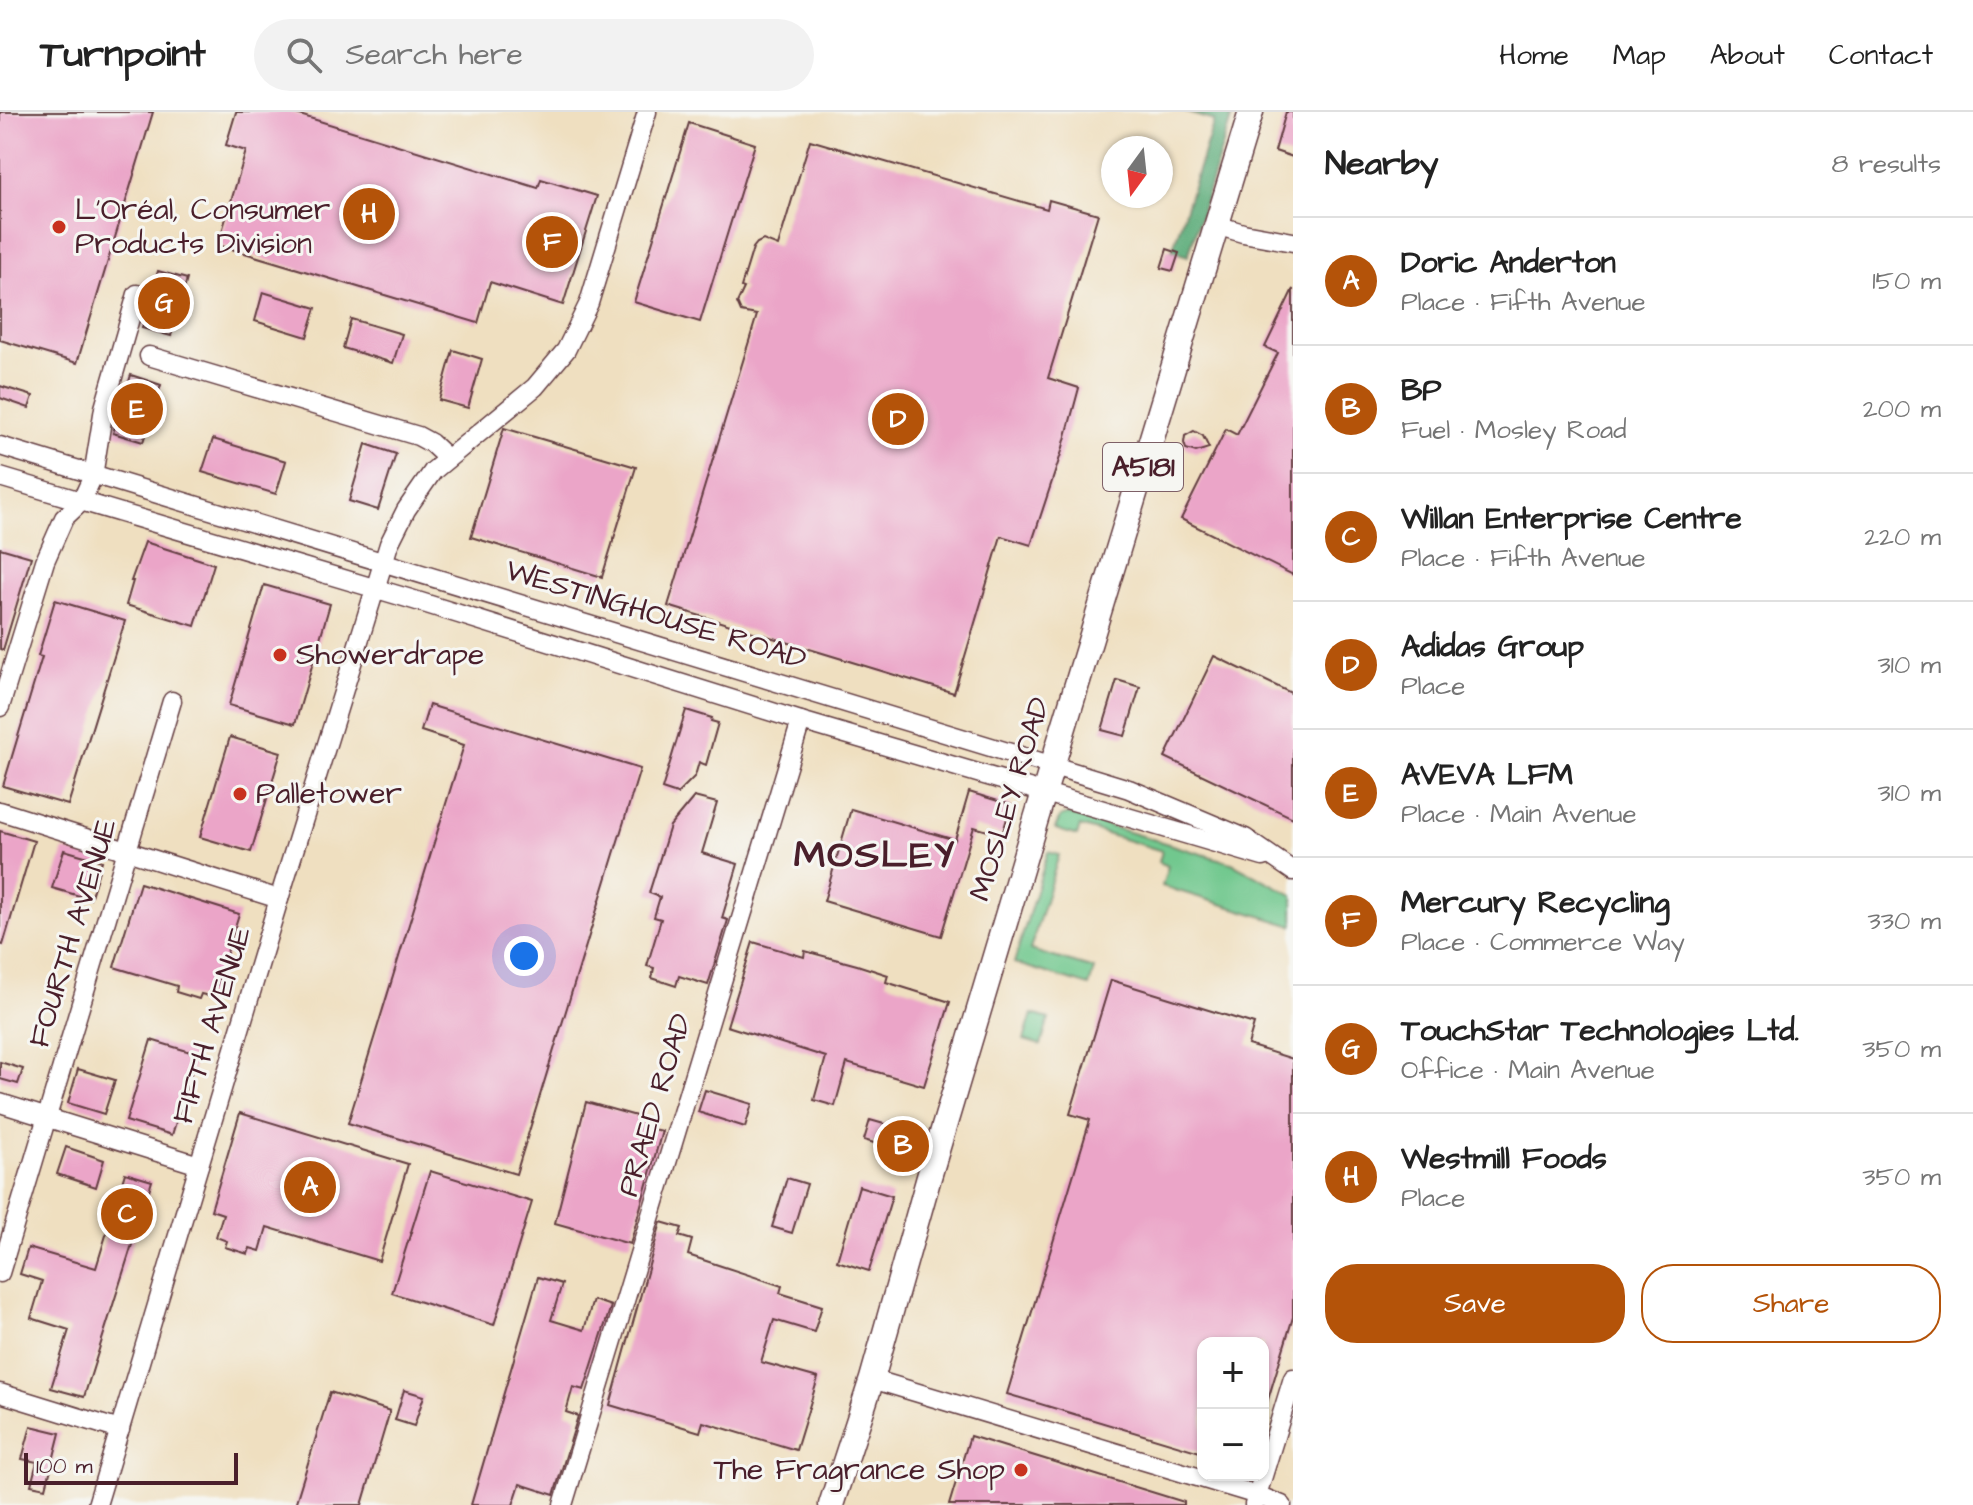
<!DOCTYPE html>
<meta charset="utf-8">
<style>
:root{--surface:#fff;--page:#f2f2f2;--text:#222;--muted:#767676;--line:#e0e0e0;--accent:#b45309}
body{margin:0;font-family:"Architects Daughter",sans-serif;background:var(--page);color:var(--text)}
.controls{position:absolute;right:24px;bottom:24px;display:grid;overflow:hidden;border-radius:16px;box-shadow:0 2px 6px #0004}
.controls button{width:72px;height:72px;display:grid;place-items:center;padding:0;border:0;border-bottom:2px solid var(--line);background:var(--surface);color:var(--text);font:40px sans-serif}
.compass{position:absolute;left:1101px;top:24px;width:72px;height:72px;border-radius:50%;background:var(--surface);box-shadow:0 2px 6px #0004;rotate:195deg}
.scale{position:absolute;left:24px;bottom:20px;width:214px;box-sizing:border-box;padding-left:8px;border:4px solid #4a1f2b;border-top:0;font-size:22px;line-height:28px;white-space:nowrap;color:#4a1f2b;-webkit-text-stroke:6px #f6f6f2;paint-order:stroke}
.you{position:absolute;left:524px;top:844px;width:28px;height:28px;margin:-20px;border:6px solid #fff;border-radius:50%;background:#1a73e8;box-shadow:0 0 0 12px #1a73e833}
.badge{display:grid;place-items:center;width:52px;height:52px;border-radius:50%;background:var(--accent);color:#fff;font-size:26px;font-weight:700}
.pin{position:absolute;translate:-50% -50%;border:4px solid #fff;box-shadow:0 2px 8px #0006}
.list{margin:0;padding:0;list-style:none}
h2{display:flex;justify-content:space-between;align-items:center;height:104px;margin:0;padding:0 32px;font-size:34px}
h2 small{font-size:26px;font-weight:400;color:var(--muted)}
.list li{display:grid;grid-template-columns:52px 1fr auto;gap:24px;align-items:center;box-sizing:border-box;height:128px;padding:0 32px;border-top:2px solid var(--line)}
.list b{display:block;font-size:30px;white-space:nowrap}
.list p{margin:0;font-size:26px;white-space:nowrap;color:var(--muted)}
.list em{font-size:26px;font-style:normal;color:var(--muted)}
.actions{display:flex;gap:16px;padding:24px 32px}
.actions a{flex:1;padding:18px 0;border:2px solid var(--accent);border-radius:32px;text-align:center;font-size:28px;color:var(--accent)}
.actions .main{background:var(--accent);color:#fff}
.icon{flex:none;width:44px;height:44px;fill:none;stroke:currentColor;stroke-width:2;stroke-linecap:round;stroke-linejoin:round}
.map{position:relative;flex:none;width:1293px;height:1393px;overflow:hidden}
header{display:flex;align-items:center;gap:48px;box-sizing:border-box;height:112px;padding:0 40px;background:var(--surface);border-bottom:2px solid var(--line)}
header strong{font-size:38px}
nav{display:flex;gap:44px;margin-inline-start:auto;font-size:28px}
.search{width:560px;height:72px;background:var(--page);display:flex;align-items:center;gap:20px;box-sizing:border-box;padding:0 28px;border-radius:44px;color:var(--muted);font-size:30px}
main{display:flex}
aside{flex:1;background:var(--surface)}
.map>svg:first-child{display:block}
.green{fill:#71c88e;stroke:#5e745c;stroke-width:2}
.forest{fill:#5cac79;stroke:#536652;stroke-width:2}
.building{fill:#eba5c8}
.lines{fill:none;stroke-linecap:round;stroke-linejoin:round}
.minor-casing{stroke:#633c41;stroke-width:21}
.major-casing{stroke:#633c41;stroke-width:27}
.minor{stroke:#fff;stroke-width:18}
.major{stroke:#fff;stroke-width:24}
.poi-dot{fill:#c8321e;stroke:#f6f6f2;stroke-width:3}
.labels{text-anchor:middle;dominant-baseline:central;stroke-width:6;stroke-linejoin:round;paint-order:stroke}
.shield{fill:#f6f6f2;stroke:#7e6067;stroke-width:2}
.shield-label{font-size:28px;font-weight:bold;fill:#4a1f2b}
.poi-label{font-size:30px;fill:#4a1f2b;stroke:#f6f6f2;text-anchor:start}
.street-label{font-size:30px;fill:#4a1f2b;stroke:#f6f6f2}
.district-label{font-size:38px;font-weight:bold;letter-spacing:2px;fill:#4a1f2b;stroke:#f6f6f2}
</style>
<header>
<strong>Turnpoint</strong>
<div class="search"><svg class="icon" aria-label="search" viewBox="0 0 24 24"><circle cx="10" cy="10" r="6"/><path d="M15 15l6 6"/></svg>Search here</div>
<nav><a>Home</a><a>Map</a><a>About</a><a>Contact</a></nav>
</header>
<main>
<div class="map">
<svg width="1293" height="1393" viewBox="0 0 1293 1393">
<rect width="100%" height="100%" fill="#f6f6f2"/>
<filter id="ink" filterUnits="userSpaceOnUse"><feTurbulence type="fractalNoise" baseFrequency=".0125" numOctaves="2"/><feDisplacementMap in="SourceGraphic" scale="16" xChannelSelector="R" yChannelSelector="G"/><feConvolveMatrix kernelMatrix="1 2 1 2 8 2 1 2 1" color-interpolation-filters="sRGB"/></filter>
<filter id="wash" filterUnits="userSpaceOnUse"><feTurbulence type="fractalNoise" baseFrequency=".006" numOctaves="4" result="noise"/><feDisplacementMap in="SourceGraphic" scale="32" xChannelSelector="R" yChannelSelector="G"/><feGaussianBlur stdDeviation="1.8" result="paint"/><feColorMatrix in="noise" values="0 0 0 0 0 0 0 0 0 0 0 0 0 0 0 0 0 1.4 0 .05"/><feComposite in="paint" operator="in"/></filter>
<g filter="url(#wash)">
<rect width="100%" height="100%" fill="#efdfc0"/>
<g class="green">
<polygon points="1068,702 1232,751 1293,783 1293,814 1162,774 1168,754 1159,750 1162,739 1080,714 1077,724 1055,717 1060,705"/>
<polygon points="1048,740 1059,743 1030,838 1094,857 1089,874 1014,851"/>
<polygon points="1032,902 1049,907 1041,933 1024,928"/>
</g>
<polygon class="forest" points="1185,0 1233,0 1188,144 1172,139 1214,9"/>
<g id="blocks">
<g class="building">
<polygon points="0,0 153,0 77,251 0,228"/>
<polygon points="236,0 290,0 538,76 541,67 597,84 563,193 490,170 478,211 218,133 246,39 226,33"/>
<polygon points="1286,0 1293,0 1293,45 1275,39"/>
<polygon points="689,11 755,32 700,210 634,190"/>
<polygon points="810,28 1047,97 1049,88 1098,102 1048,266 1079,276 1062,339 1031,433 1001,424 954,581 668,494 757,203 741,200 737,191 744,176 741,175 753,136 757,131 763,128 778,134"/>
<polygon points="1167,137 1179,141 1173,159 1161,156"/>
<polygon points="158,159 187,167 171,224 142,216"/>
<polygon points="1293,177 1293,463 1181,407 1226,317 1237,323 1278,241 1265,235"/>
<polygon points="263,180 316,196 307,225 255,209"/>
<polygon points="351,207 402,222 393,251 343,236"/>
<polygon points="453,238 482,247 468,296 439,288"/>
<polygon points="131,263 161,273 143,330 113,321"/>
<polygon points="0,274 33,284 29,296 0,286"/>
<polygon points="504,316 636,355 602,465 471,425"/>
<polygon points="1194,319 1203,324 1209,336 1196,340 1186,337 1184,331 1185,324"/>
<polygon points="213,327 286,349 276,382 202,360"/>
<polygon points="366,332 396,342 378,398 349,389"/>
<polygon points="145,430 214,452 195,514 126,493 133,469 131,469"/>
<polygon points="0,436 31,445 3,538 0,537"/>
<polygon points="264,473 330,492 295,612 229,593"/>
<polygon points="55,488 125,509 68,693 3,674 42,545 38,544"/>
<polygon points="1214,544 1293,582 1293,706 1165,645"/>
<polygon points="1117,568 1140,575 1125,624 1102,618"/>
<polygon points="429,593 640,657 516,1062 348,1011 464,633 421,619"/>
<polygon points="686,598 712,606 711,609 718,611 706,653 699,650 695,664 677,682 662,677"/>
<polygon points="230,625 281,640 251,740 200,725"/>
<polygon points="969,680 1011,693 1002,723 974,715 941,824 824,789 851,697 955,728"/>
<polygon points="694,685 717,691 702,741 738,752 722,806 728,808 708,873 679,864 676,874 652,866 654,856 647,854 661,807 654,805 660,785 649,781 670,714"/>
<polygon points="0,719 34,729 3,833 0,832"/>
<polygon points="64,738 102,749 90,787 52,776"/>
<polygon points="140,771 239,802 213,885 201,882 199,887 176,880 177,874 114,855"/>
<polygon points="753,830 804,845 805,839 857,853 888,863 886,870 950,890 924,974 847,951 835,994 814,988 826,945 727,914"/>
<polygon points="1111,868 1254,912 1248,933 1293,947 1293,1205 1266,1294 1263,1293 1263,1231 1203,1231 1203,1341 1007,1282 1090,1008 1070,1002"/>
<polygon points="151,928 197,942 172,1023 126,1009"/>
<polygon points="0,950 23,957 18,972 0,967"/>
<polygon points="78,957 115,968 104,1002 68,991"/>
<polygon points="705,978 752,992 745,1015 698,1000"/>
<polygon points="586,990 654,1009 652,1017 662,1019 630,1132 555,1111"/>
<polygon points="240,1001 408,1052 379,1149 267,1115 260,1139 250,1136 248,1142 225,1135 227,1129 216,1125 223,1102 211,1098"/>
<polygon points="870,1008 891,1014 892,1009 925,1019 916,1049 883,1038 884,1034 864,1028"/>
<polygon points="66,1035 104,1048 96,1075 57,1062"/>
<polygon points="430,1059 532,1090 494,1213 392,1181"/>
<polygon points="125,1061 152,1069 84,1285 51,1276 69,1218 31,1206 42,1169 20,1162 28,1136 96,1156"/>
<polygon points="787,1066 807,1072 792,1121 772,1115"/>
<polygon points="859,1074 892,1084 869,1159 837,1149"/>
<polygon points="661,1110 682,1116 679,1124 692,1128 688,1143 782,1174 780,1181 822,1194 814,1220 774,1208 761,1250 818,1266 796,1338 703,1310 700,1320 610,1293"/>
<polygon points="538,1165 562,1172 551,1208 584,1218 593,1188 611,1194 584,1278 573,1275 566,1300 578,1304 554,1383 520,1372 513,1393 471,1393"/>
<polygon points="404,1278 424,1284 414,1314 395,1308"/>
<polygon points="330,1280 390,1299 362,1393 295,1393"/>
<polygon points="31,1314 60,1321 46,1376 31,1373 37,1350 22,1347"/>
<polygon points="970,1324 1184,1390 1184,1393 949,1393"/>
</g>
</g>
</g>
<g filter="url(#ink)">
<use href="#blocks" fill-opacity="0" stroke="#633c41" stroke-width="2"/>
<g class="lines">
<g class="minor-casing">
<g id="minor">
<polyline points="1216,113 1243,121 1293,130"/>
<polyline points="149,244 418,324 431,331 447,346"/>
<polyline points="0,334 1129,677 1245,726 1293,759"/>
<polyline points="0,365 414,488 801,609 1263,745"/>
<polyline points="0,595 45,449 64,406 81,390 93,364 104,296 137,182"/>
<polyline points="0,699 279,787"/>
<polyline points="0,991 199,1053"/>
<polyline points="0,1161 172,589"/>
<polyline points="872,1267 1257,1383 1282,1393"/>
<polyline points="0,1281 120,1318"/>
<polyline points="97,1393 279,787 389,432 406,398 433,359 535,275 566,238 589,191 647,0"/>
<polyline points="563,1393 801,609"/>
<polyline points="1254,1393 1293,1266"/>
</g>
</g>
<g class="major-casing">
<polyline id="major" points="831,1393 872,1267 929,1065 1036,707 1251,0"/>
</g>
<use href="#minor" class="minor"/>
<use href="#major" class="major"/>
</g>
</g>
<g class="poi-dot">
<circle cx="59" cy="115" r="8"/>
<circle cx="280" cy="543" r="8"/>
<circle cx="240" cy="682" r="8"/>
<circle cx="1021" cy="1358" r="8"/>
</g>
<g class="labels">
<rect class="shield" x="1103" y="331" width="80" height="48" rx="6"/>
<g class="shield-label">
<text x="1143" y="355">A5181</text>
</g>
<g class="poi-label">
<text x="75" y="98">L’Oréal, Consumer<tspan x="75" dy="34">Products Division</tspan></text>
<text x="296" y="543">Showerdrape</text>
<text x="256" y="682">Palletower</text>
<text x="1005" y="1358" text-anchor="end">The Fragrance Shop</text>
</g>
<g class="street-label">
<text transform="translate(656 503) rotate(17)">WESTINGHOUSE ROAD</text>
<text transform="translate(1010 687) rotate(-73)">MOSLEY ROAD</text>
<text transform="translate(73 821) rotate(-73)">FOURTH AVENUE</text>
<text transform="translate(212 913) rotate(-73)">FIFTH AVENUE</text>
<text transform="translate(655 993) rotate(-73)">PRAED ROAD</text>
</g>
<g class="district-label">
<text x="875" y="744">MOSLEY</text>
</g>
</g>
</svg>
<div class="controls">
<button>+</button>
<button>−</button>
</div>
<svg class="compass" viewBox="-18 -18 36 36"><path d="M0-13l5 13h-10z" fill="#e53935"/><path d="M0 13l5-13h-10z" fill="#767676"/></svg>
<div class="scale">100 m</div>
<div class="you"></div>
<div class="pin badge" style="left:310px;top:1075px">A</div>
<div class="pin badge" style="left:903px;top:1034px">B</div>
<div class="pin badge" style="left:127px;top:1102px">C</div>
<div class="pin badge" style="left:898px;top:307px">D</div>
<div class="pin badge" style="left:137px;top:297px">E</div>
<div class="pin badge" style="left:552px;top:130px">F</div>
<div class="pin badge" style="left:164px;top:191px">G</div>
<div class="pin badge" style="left:369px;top:102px">H</div>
</div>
<aside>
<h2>Nearby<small>8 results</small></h2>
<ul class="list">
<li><span class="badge">A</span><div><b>Doric Anderton</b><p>Place · Fifth Avenue</p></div><em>150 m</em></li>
<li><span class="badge">B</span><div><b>BP</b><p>Fuel · Mosley Road</p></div><em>200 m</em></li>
<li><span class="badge">C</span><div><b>Willan Enterprise Centre</b><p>Place · Fifth Avenue</p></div><em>220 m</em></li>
<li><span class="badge">D</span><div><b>Adidas Group</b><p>Place</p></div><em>310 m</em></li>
<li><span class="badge">E</span><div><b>AVEVA LFM</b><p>Place · Main Avenue</p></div><em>310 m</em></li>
<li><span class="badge">F</span><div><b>Mercury Recycling</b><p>Place · Commerce Way</p></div><em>330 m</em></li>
<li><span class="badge">G</span><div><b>TouchStar Technologies Ltd.</b><p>Office · Main Avenue</p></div><em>350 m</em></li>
<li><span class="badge">H</span><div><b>Westmill Foods</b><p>Place</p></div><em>350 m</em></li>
</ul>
<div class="actions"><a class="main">Save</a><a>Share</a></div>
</aside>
</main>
